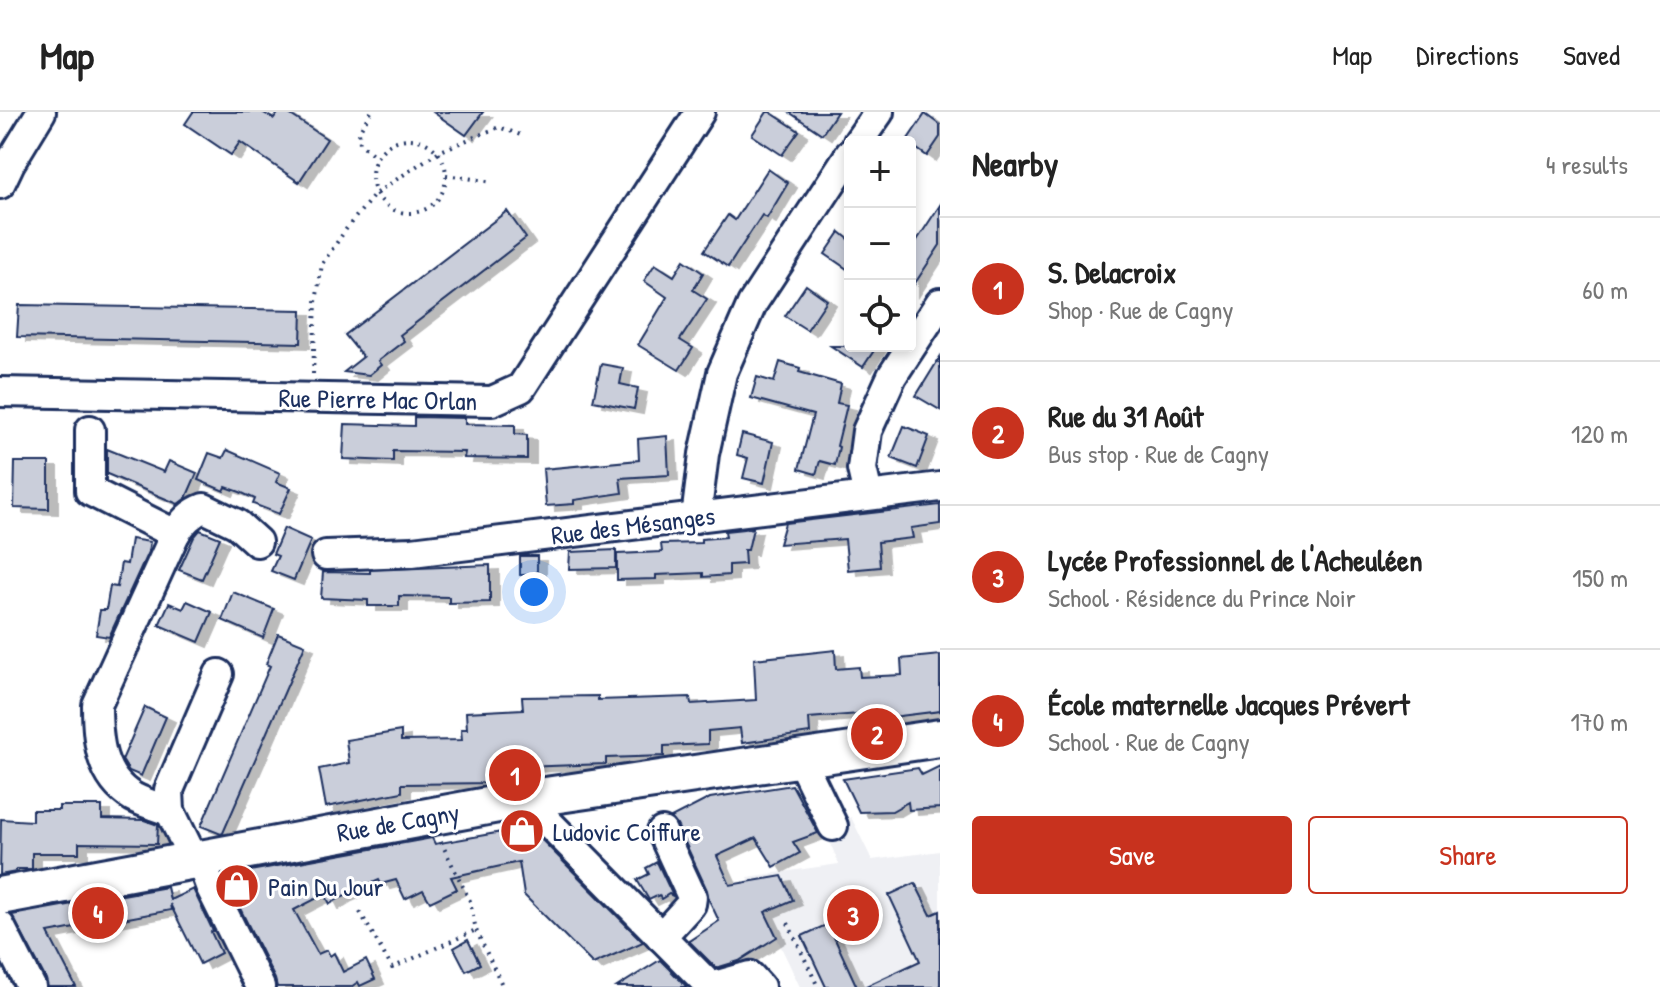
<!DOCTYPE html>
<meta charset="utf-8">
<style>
:root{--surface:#fff;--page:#f2f2f2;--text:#222;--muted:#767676;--line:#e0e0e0;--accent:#c8321e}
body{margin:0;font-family:"Patrick Hand",sans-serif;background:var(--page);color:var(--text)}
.controls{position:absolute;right:24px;top:24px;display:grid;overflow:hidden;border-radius:8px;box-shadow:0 4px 12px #0003}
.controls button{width:72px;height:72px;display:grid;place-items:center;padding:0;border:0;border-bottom:2px solid var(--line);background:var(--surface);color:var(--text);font:40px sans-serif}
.you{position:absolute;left:534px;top:480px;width:28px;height:28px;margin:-20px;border:6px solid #fff;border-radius:50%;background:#1a73e8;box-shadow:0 0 0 12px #1a73e833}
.badge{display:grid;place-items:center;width:52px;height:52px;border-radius:50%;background:var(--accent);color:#fff;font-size:26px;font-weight:700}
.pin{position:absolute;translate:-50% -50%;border:4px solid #fff;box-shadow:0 2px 8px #0006}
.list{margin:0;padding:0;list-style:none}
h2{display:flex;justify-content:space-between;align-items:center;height:104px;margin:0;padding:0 32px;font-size:34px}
h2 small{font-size:26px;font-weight:400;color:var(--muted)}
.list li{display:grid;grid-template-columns:52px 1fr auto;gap:24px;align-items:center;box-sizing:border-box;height:144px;padding:0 32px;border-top:2px solid var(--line)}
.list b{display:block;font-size:30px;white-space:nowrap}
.list p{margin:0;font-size:26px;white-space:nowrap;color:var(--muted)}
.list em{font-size:26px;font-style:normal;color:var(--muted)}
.actions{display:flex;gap:16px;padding:24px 32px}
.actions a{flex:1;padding:18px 0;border:2px solid var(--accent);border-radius:8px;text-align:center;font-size:28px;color:var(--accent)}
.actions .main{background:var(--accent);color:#fff}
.icon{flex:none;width:44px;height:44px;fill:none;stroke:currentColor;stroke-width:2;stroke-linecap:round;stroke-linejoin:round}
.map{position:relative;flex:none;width:940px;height:875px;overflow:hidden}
header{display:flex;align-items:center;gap:48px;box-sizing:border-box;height:112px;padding:0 40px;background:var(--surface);border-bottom:2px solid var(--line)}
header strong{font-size:38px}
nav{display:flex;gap:44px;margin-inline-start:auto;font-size:28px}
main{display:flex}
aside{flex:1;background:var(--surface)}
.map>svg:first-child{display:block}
.built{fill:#eff0f4}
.building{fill:#caceda;stroke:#1b2f5e;stroke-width:2;filter:url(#shadow)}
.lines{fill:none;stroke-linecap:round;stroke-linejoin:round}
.minor-casing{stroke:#1b2f5e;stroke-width:34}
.major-casing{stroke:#1b2f5e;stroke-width:42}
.path{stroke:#1b2f5e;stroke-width:4;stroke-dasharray:2 6;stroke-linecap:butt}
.minor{stroke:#fff;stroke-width:28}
.major{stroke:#fff;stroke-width:36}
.labels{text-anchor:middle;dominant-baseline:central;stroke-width:6;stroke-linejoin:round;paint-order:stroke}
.street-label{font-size:26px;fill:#1b2f5e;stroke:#fff}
.poi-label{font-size:26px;fill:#1b2f5e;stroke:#fff;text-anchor:start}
</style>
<header>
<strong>Map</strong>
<nav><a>Map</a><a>Directions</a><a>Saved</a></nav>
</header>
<main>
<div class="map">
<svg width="940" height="875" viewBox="0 0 940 875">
<defs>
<filter id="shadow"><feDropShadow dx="9" dy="5" stdDeviation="0" flood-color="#0004"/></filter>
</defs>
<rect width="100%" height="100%" fill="#fff"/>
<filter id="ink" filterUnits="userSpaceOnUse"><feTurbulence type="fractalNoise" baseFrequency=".0125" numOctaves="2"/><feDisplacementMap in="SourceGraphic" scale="16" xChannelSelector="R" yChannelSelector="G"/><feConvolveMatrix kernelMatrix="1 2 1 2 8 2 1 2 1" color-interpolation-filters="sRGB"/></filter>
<g filter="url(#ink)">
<polygon class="built" points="851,705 872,748 940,739 940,875 800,875 748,765 839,752 825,719"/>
<g class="building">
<polygon points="193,0 262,0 274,7 279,0 286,0 327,27 299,70 240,30 231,43 185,12"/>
<polygon points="433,0 483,0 466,23"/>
<polygon points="767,0 770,0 799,19 782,43 752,23"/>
<polygon points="789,0 837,0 822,22"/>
<polygon points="925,2 940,13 940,25 927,44 910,32 910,30 906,30"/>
<polygon points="768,57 788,71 767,106 762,103 728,155 704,139 728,103 735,108"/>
<polygon points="940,93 940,133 910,179 910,139"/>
<polygon points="507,99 526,126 400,223 404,229 378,249 381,253 369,263 344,260 363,245 345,223"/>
<polygon points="840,120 850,128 850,159 825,142"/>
<polygon points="684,148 703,161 693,178 707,187 680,228 693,236 679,258 638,233 667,185 644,169 655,152 674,164"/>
<polygon points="806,173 827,188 807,218 785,204"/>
<polygon points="19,193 302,198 301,231 17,225"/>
<polygon points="831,234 877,234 863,255"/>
<polygon points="940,245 940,298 916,284"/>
<polygon points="780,250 800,256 799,260 841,272 837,291 847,293 837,334 839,335 835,353 820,349 816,362 799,357 813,303 751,286 757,265 774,270"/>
<polygon points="601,252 623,256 620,272 638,276 634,297 593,289"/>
<polygon points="414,305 465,306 465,312 515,313 515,322 527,323 527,347 464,346 465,340 393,339 393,349 343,347 345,312 414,314"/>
<polygon points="904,314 929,324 917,356 891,346"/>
<polygon points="742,322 773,330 764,371 743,366 748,346 737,343"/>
<polygon points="667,324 669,363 620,366 622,381 574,388 574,392 546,394 543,357 639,348 638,327"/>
<polygon points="107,337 164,360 169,349 197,361 186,386 178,392 107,362"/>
<polygon points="227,338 280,361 276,370 291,376 279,402 253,392 255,387 240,380 226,375 224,379 198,368 209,341 223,346"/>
<polygon points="15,350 49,350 49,397 14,396"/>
<polygon points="940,393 940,412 911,416 913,426 878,430 880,455 848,458 845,427 779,432 785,411"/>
<polygon points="284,416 311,428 294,468 271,459 278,444 273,442"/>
<polygon points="753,416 748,438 744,438 745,452 729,453 729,463 703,465 703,461 656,463 656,467 617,468 617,442 662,440 661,432 701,431 701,427 726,425 725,419"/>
<polygon points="200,418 220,426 202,467 179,458 194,425"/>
<polygon points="131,427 150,430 148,440 109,525 96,523 100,498 106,498 110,474 117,475 121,451 127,452"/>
<polygon points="616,438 616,456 569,457 570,440"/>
<rect x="520" y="444" width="17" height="19"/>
<polygon points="490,453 490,490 449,491 449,485 399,484 399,494 368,494 368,488 321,486 323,460 370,461 370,458"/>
<polygon points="233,480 274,497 263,526 222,508"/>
<polygon points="187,489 212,500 199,530 159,513 169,491 183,497"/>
<polygon points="278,522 305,533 223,721 221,722 201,714 270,554 266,552"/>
<polygon points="835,538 836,557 859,555 860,565 902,563 901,547 940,543 940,599 875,607 876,614 860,617 859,602 809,606 810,621 742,631 740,616 708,619 708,632 664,634 664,644 606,646 606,652 522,655 522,666 497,671 402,672 402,680 326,695 319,657 349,651 346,628 401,619 401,629 462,628 461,617 467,617 466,600 523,597 522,585 598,584 598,588 690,585 691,592 756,588 754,547"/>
<polygon points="145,595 166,605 141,664 129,659 122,648"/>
<polygon points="940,654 940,696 909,698 908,690 892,699 859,700 843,667 918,656 922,663"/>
<polygon points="792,673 818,721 793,730 800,741 774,755 756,726 717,744 730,773 782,764 793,788 765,800 777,825 739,849 716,856 689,829 719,809 709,788 707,778 677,713 671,706 710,686"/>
<polygon points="59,694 102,694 102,707 144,708 158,713 157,732 79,731 79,741 32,741 32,757 16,757 16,760 0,763 1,707 32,709 32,698 59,698"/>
<polygon points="523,709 643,830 593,852 524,783 519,750 451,765 457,777 430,790 423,778 405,787 396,768 381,772 379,768 343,784 330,792 325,782 294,798 318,842 327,838 330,844 334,841 343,860 366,848 375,867 360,874 358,870 351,875 277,875 275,867 226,768 228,763 432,726 435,732 507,719 511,711"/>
<polygon points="657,750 673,784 669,782 661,787 659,783 649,788 637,768 649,762 646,756"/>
<polygon points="915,771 931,803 940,799 940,875 864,875 920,849 889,783"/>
<polygon points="167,775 170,788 193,777 213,819 211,820 221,841 200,852 170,792 171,798 48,821 76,875 48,875 46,867 12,803"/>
<polygon points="828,812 857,875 826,875 802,824"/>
<polygon points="468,828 480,852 466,859 454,836"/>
<polygon points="660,848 687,875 617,875"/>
</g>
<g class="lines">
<g class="minor-casing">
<g id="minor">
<polyline points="858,30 879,0"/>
<polyline points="0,72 10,51 41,0"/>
<polyline points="0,280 492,289 521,276 700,0"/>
<path d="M 90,318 L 90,379 L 175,422 C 183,410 190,401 204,396 L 237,412 L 257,430"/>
<polyline points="868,383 862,357 867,319 892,264 940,191"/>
<polyline points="696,406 704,342 722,261 752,192 850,42"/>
<polyline points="326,443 412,440 940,375"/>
<polyline points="800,646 833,714"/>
<polyline points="525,687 711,875"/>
<path d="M 170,699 C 158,695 144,691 133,685 C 100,665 97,628 97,593 L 175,422"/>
<polyline points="200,747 210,774 260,875"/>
<polyline points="194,748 170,699 169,678 219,562"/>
<polyline points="0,814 31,875"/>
<polyline points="661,825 691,792 692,785 662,720"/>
<polyline points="711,875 750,864 760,875"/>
</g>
</g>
<g class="major-casing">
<polyline id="major" points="0,784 525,687 940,626"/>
</g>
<g class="path">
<polyline points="371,0 359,19 360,31 376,45"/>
<circle cx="409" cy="64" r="37"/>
<polyline points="446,63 493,70"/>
<polyline points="313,262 316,190 322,152 349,113 376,81 438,40 499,15 523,24"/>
<polyline points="441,730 470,789 476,818 503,875"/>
<polyline points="360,800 392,856 476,818"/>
<polyline points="788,811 818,875"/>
</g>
<use href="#minor" class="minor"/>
<use href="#major" class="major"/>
</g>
</g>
<defs>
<g id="shop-disc" transform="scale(2.3)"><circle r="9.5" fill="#c8321e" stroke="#fff"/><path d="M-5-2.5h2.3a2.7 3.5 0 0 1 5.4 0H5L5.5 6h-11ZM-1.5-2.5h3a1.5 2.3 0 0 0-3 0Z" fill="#fff"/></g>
</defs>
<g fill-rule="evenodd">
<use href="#shop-disc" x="522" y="719"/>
<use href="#shop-disc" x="237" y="774"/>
</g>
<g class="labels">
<g class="street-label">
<text transform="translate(378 287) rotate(1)">Rue Pierre Mac Orlan</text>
<text transform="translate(633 413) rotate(-7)">Rue des Mésanges</text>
<text transform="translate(398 710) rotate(-10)">Rue de Cagny</text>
</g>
<g class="poi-label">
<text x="553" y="719">Ludovic Coiffure</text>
<text x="268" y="774">Pain Du Jour</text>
</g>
</g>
</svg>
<div class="controls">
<button>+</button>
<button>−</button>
<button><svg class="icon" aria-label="locate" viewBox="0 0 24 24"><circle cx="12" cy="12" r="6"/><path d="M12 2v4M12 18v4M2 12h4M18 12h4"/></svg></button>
</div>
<div class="you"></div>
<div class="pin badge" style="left:515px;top:663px">1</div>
<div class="pin badge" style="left:877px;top:622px">2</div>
<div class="pin badge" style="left:853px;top:803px">3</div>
<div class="pin badge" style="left:98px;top:801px">4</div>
</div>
<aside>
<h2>Nearby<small>4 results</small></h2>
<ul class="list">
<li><span class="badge">1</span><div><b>S. Delacroix</b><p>Shop · Rue de Cagny</p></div><em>60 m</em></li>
<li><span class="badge">2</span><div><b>Rue du 31 Août</b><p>Bus stop · Rue de Cagny</p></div><em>120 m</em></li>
<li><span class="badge">3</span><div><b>Lycée Professionnel de l'Acheuléen</b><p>School · Résidence du Prince Noir</p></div><em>150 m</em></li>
<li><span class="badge">4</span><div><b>École maternelle Jacques Prévert</b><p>School · Rue de Cagny</p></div><em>170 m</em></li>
</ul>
<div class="actions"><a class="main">Save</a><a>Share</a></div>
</aside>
</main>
